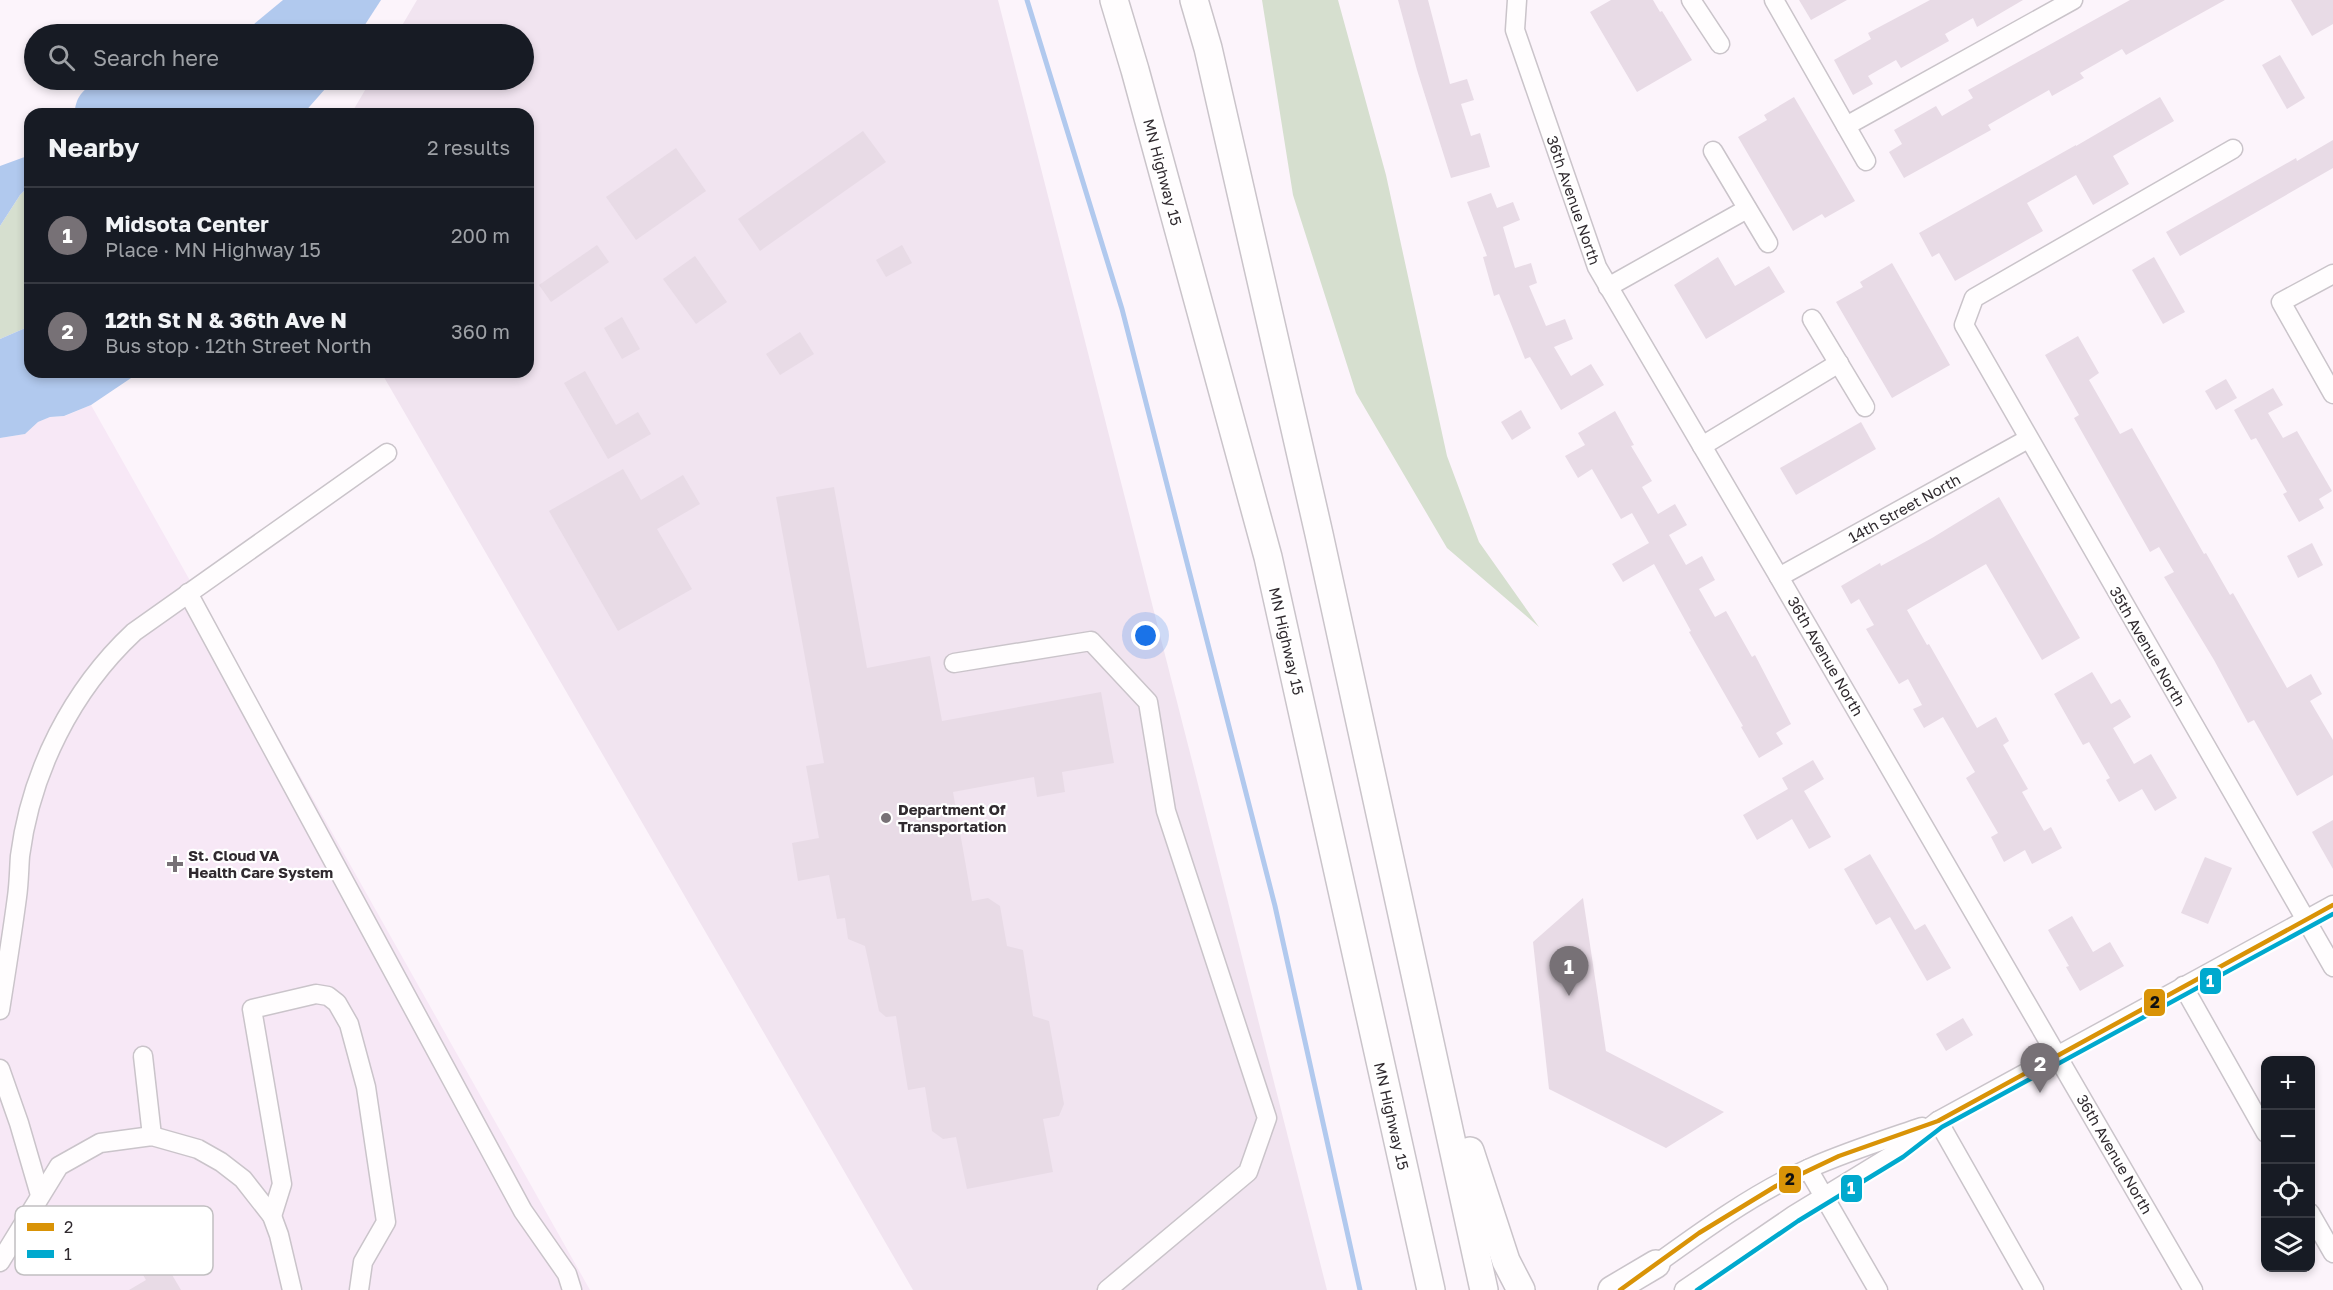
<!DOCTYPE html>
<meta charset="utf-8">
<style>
:root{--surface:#171b24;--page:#242831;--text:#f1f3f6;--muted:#9ea1a6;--line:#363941;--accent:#777176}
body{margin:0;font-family:"Golos Text",sans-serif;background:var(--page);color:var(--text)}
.controls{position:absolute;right:18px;bottom:18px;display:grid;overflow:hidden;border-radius:12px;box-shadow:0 3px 9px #0003}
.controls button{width:54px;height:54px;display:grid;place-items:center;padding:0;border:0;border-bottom:2px solid var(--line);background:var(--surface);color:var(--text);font:30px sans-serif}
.you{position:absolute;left:1146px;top:636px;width:21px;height:21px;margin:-15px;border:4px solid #fff;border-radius:50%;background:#1a73e8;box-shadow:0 0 0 9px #1a73e833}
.badge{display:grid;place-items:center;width:39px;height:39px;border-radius:50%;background:var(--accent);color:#fff;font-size:20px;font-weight:700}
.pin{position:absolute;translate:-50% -50px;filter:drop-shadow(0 2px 3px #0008)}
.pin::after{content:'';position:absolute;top:32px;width:21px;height:18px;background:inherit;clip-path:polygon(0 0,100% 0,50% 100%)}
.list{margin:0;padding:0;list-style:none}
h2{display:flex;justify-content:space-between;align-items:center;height:78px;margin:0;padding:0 24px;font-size:26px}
h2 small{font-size:20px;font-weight:400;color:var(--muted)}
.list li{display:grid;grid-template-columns:39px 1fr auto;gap:18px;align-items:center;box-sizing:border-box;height:96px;padding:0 24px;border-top:2px solid var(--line)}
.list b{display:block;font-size:22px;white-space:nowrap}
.list p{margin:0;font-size:20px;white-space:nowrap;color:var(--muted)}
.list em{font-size:20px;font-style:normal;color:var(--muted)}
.icon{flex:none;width:33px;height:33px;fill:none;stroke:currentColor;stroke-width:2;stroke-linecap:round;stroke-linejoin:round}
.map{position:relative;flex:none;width:2333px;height:1290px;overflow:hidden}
.search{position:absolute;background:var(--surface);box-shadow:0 3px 9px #0003;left:24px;top:24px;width:510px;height:66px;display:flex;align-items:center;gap:15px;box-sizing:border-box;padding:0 21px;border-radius:33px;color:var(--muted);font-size:22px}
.panel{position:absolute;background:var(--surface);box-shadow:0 3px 9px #0003;left:24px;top:108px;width:510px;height:270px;border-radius:18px}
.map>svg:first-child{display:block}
.built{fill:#f7e8f6}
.industrial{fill:#f1e4f0}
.green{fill:#d6dfcf}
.water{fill:#b1c9ee}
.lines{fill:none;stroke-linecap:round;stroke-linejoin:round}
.stream{stroke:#b1c9ee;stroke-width:5}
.building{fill:#e8dbe6}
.minor-casing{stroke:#cac4ca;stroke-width:21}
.highway-casing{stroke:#cac4ca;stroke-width:30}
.minor{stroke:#fffdfe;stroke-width:18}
.highway{stroke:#fffdfe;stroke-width:27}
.bus-1-casing{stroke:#fff;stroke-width:9}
.bus-2-casing{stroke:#fff;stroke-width:9}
.bus-1{stroke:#d99307;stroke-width:4.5}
.bus-2{stroke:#00a9ce;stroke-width:4.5}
.poi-dot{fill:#777176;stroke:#fff;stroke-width:2}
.labels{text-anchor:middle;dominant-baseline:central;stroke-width:4.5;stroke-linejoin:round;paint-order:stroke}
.street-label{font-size:15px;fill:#302a2f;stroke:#fff}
.poi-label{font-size:15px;font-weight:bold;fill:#302a2f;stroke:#fff;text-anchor:start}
.key{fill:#fff;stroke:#c1bfc1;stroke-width:1.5}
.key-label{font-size:16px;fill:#302a2f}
.line-badge{stroke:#fff;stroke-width:2}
.badge-label{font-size:16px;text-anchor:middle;font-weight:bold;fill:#fff}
.pale-badge-label{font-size:16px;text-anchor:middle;font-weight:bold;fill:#111}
</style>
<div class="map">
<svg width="2333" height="1290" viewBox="0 0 2333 1290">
<rect width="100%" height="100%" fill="#fcf4fb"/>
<polygon class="built" points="91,405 590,1290 0,1290 0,438 25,434 38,422 50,417 65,416"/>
<polygon class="industrial" points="417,0 998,0 1327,1290 913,1290 381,372 528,372 528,114 351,114 371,80 524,80 524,34 397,34"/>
<g class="green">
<polygon points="1262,0 1338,0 1386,175 1447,456 1479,542 1539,627 1447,548 1356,393 1293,195"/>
<polygon points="30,185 30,326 0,339 0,226 20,195"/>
</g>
<g class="water">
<polygon points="283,0 381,0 359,34 242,34"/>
<path d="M 102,80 C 127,89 153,89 177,80 L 333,80 L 303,114 L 78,114 L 75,109 C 78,92 87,87 102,80 Z"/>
<polygon points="30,155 30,185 20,195 0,226 0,166"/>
<polygon points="30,326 30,372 140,372 91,405 64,416 50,417 38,422 25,434 0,438 0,339"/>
</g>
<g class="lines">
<polyline class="stream" points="1027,0 1122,309 1275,906 1360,1290"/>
</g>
<g class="building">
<polygon points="1398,0 1428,0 1450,84 1467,79 1474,100 1461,104 1471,136 1480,133 1490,167 1451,178 1417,70"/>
<polygon points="1611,0 1653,0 1660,12 1662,11 1692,60 1637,92 1590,12"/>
<polygon points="1799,0 1847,0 1811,20"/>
<polygon points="1930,0 2023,0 1977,27 1973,18 1945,34 1949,41 1901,68 1896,60 1868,76 1873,84 1853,95 1834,60 1871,39 1868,33"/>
<polygon points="2130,0 2225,0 2126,55 2122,49 2080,73 2084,78 2052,96 2049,90 1988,125 1991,130 1904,178 1889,152 1902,144 1894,130 1936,106 1942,116 1973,98 1968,90"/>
<polygon points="2291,0 2333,0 2333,24 2312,36"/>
<polygon points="2280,55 2305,98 2287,109 2262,65"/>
<polygon points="1794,97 1855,201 1825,218 1822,214 1793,231 1738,137 1767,120 1764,115"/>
<polygon points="2160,97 2174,121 2113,156 2129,184 2093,205 2076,175 2027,203 2043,231 1955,281 1939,253 1932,257 1919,233 2076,145 2076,146"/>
<polygon points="863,131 886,162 760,251 738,219"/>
<polygon points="2333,140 2333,168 2180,256 2166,232 2296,158 2297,161"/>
<polygon points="676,148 706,191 636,240 606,197"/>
<polygon points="1491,193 1497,208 1513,202 1520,220 1503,227 1515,268 1531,263 1537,283 1529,286 1546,326 1565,319 1573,339 1554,347 1571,376 1591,364 1604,385 1561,410 1530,357 1525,359 1499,294 1494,296 1483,257 1487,256 1467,202"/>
<polygon points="597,245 609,262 551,302 539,285"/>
<polygon points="902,245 912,263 886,277 876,260"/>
<polygon points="695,256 727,302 696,324 663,279"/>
<polygon points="1718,257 1735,286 1769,266 1785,292 1706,339 1674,285"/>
<polygon points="2154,257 2185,312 2163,324 2132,270"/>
<polygon points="1892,263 1950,365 1892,398 1836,302 1863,287 1860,282"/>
<polygon points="622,317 640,349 622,359 604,328"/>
<polygon points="800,332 814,354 780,375 766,354"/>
<polygon points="2078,336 2099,373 2089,380 2120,434 2132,428 2204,554 2206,553 2230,595 2233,593 2287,688 2311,674 2322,694 2310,701 2333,740 2333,775 2297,796 2254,720 2248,723 2214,660 2164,577 2174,572 2159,547 2150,552 2074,418 2079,415 2045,355"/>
<polygon points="585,371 616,425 638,412 651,434 608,459 564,383"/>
<polygon points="2226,379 2237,398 2216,410 2205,391"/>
<polygon points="2273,388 2283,405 2268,413 2283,438 2297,431 2332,491 2319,499 2324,508 2299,522 2283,494 2287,492 2256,438 2251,440 2234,410"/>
<polygon points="1521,410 1531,428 1512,440 1501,422"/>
<polygon points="1615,411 1634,445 1631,446 1652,481 1642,487 1658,514 1675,504 1687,525 1669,535 1686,565 1702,556 1715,580 1699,589 1715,617 1726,611 1752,657 1755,655 1791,724 1776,733 1783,744 1759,758 1741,727 1743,726 1689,632 1691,631 1654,564 1623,582 1612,564 1649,543 1632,513 1621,519 1592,469 1578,478 1565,456 1585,445 1578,433"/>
<polygon points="1861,422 1876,449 1796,495 1780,468"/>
<polygon points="623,469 641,500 683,475 700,504 657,529 692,589 618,631 549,511"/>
<polygon points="834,487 867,668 930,656 942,721 1101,692 1114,763 1062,772 1065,792 1037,797 1034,777 953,792 972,901 988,898 1000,906 1007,946 1023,950 1033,1016 1049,1021 1064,1104 1059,1116 1043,1119 1053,1172 967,1189 956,1137 943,1139 932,1131 925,1087 908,1090 896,1016 886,1017 879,1011 865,946 848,939 845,918 837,919 829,875 798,881 792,843 819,838 806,766 824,763 776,497"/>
<polygon points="1999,497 2080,638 2042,660 1986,564 1907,610 1927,645 1929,644 1977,728 1996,717 2009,741 2003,745 2028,789 2022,792 2044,831 2051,827 2062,848 2032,864 2025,850 2004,862 1991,837 1998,833 1966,778 1975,772 1943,717 1924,728 1913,709 1922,705 1908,679 1899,684 1866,629 1874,625 1859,599 1851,604 1841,586 1880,563 1881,566 1932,538"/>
<polygon points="2312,543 2323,565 2298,578 2287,556"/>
<polygon points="2092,672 2111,704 2120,699 2131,717 2113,728 2134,764 2151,754 2177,798 2155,811 2142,789 2119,802 2106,780 2110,778 2089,742 2083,745 2054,694"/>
<polygon points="1813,760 1824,779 1804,791 1831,837 1809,849 1792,819 1757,840 1743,815 1788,789 1782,778"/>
<polygon points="2333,820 2333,869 2312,832"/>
<polygon points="1870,854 1915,930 1925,924 1951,968 1927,981 1890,917 1876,925 1844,869"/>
<polygon points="2205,857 2232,868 2208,924 2181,913"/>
<polygon points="1583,898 1606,1051 1724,1112 1666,1148 1549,1089 1533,942"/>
<polygon points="2072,916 2093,952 2110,942 2124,966 2080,991 2066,967 2069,966 2048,930"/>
<polygon points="1963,1018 1973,1035 1946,1051 1936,1034"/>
<polygon points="153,1260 160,1272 168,1268 181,1290 129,1290 146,1280 139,1268"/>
</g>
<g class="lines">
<g class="minor-casing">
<g id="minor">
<polyline points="1517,0 1515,30 1597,267 1779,577 2193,1290"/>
<polyline points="1691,0 1720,44"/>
<polyline points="1774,0 1866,161"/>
<polyline points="1846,126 2073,0"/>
<polyline points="2233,149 1974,298 1964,325 2333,967"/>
<polyline points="1713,151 1768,243"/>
<polyline points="2333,274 2281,302 2333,394"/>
<polyline points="1608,287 1747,209"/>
<polyline points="1812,319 1865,407"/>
<polyline points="1702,446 1839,363"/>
<polyline points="1779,577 2028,439"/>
<polyline points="188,593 523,1211 567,1274 572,1290"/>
<polyline points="954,663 1091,641 1148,702 1166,811 1267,1118 1248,1172 1107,1290"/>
<polyline points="2183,986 2266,1133"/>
<path d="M 0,1010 C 6,972 12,935 17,897 C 19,883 19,870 20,856 C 31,771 72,690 134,632 L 387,453"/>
<polyline points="143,1056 152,1136"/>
<polyline points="0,1069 19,1123 40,1195"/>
<polyline points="1938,1121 2034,1290"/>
<polyline points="1808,1169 1878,1290"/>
<polyline points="2310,1213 2333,1253"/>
<polyline points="272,1216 282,1184 252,1009 316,994 328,996 337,1003 349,1024 366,1087 386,1222 363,1262 359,1290"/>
<polyline points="0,1262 59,1166 100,1143 152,1136 198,1149 221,1162 243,1179 272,1216 279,1235 292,1290"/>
<path d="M 1648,1270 C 1699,1233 1752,1194 1810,1168 C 1846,1152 1884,1140 1922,1127"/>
<polyline points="1684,1290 1794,1215 1899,1151 1938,1121 2333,905"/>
</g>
</g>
<g class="highway-casing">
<g id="highway">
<polyline points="1114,0 1135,70 1268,557 1431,1290"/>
<polyline points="1194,0 1208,48 1319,534 1484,1290"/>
<polyline points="1470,1151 1506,1261 1521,1290"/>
<polyline points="1612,1290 1656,1264"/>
</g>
</g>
<use href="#minor" class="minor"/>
<use href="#highway" class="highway"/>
<g class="bus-1-casing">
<polyline id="bus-1" points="1620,1290 1699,1233 1776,1186 1839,1156 1938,1121 2333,905"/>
</g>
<g class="bus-2-casing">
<polyline id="bus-2" points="1697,1290 1798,1221 1903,1157 1942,1127 2333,914"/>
</g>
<use href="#bus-1" class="bus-1"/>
<use href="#bus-2" class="bus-2"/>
</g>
<g class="poi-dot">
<circle cx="886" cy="818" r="6"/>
<path d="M172 855h6v6h6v6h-6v6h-6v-6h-6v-6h6z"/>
</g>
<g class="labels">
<g class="street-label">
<text transform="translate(1163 172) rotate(75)">MN Highway 15</text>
<text transform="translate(1574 200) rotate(71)">36th Avenue North</text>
<text transform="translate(1904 508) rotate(-29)">14th Street North</text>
<text transform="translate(1287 641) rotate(77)">MN Highway 15</text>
<text transform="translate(2148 646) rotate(60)">35th Avenue North</text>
<text transform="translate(1826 656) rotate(60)">36th Avenue North</text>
<text transform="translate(1392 1116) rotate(77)">MN Highway 15</text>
<text transform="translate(2115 1154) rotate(60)">36th Avenue North</text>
</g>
<g class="poi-label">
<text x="898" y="809">Department Of<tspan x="898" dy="17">Transportation</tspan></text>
<text x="188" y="855">St. Cloud VA<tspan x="188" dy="17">Health Care System</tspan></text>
</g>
</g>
<rect x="15" y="1206" width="198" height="69" rx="9" class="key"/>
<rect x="27" y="1223" width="27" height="8" fill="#d99307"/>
<rect x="27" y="1250" width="27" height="8" fill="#00a9ce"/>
<g class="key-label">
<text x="64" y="1233">2</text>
<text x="64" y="1260">1</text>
</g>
<g class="line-badge">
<rect x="2199" y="967" width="23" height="28" rx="6" fill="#00a9ce"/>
<rect x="2143" y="988" width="23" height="29" rx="6" fill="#d99307"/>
<rect x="1778" y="1165" width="24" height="29" rx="6" fill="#d99307"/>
<rect x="1840" y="1174" width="23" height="29" rx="6" fill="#00a9ce"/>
</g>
<g class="badge-label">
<text x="2210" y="987">1</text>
<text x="1851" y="1194">1</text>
</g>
<g class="pale-badge-label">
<text x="2155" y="1008">2</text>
<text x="1790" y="1185">2</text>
</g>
</svg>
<div class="controls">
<button>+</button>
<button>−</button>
<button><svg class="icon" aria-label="locate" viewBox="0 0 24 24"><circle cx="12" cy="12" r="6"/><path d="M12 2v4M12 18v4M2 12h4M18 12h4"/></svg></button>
<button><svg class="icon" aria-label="layers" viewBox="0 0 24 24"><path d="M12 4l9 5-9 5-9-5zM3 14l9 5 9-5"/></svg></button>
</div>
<div class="you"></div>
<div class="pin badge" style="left:1569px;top:996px">1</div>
<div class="pin badge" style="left:2040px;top:1093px">2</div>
<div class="search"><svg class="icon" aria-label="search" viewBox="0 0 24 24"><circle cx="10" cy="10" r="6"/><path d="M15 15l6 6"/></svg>Search here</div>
<section class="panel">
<h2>Nearby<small>2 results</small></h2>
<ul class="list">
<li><span class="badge">1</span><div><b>Midsota Center</b><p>Place · MN Highway 15</p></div><em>200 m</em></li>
<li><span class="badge">2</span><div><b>12th St N &amp; 36th Ave N</b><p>Bus stop · 12th Street North</p></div><em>360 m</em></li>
</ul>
</section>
</div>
